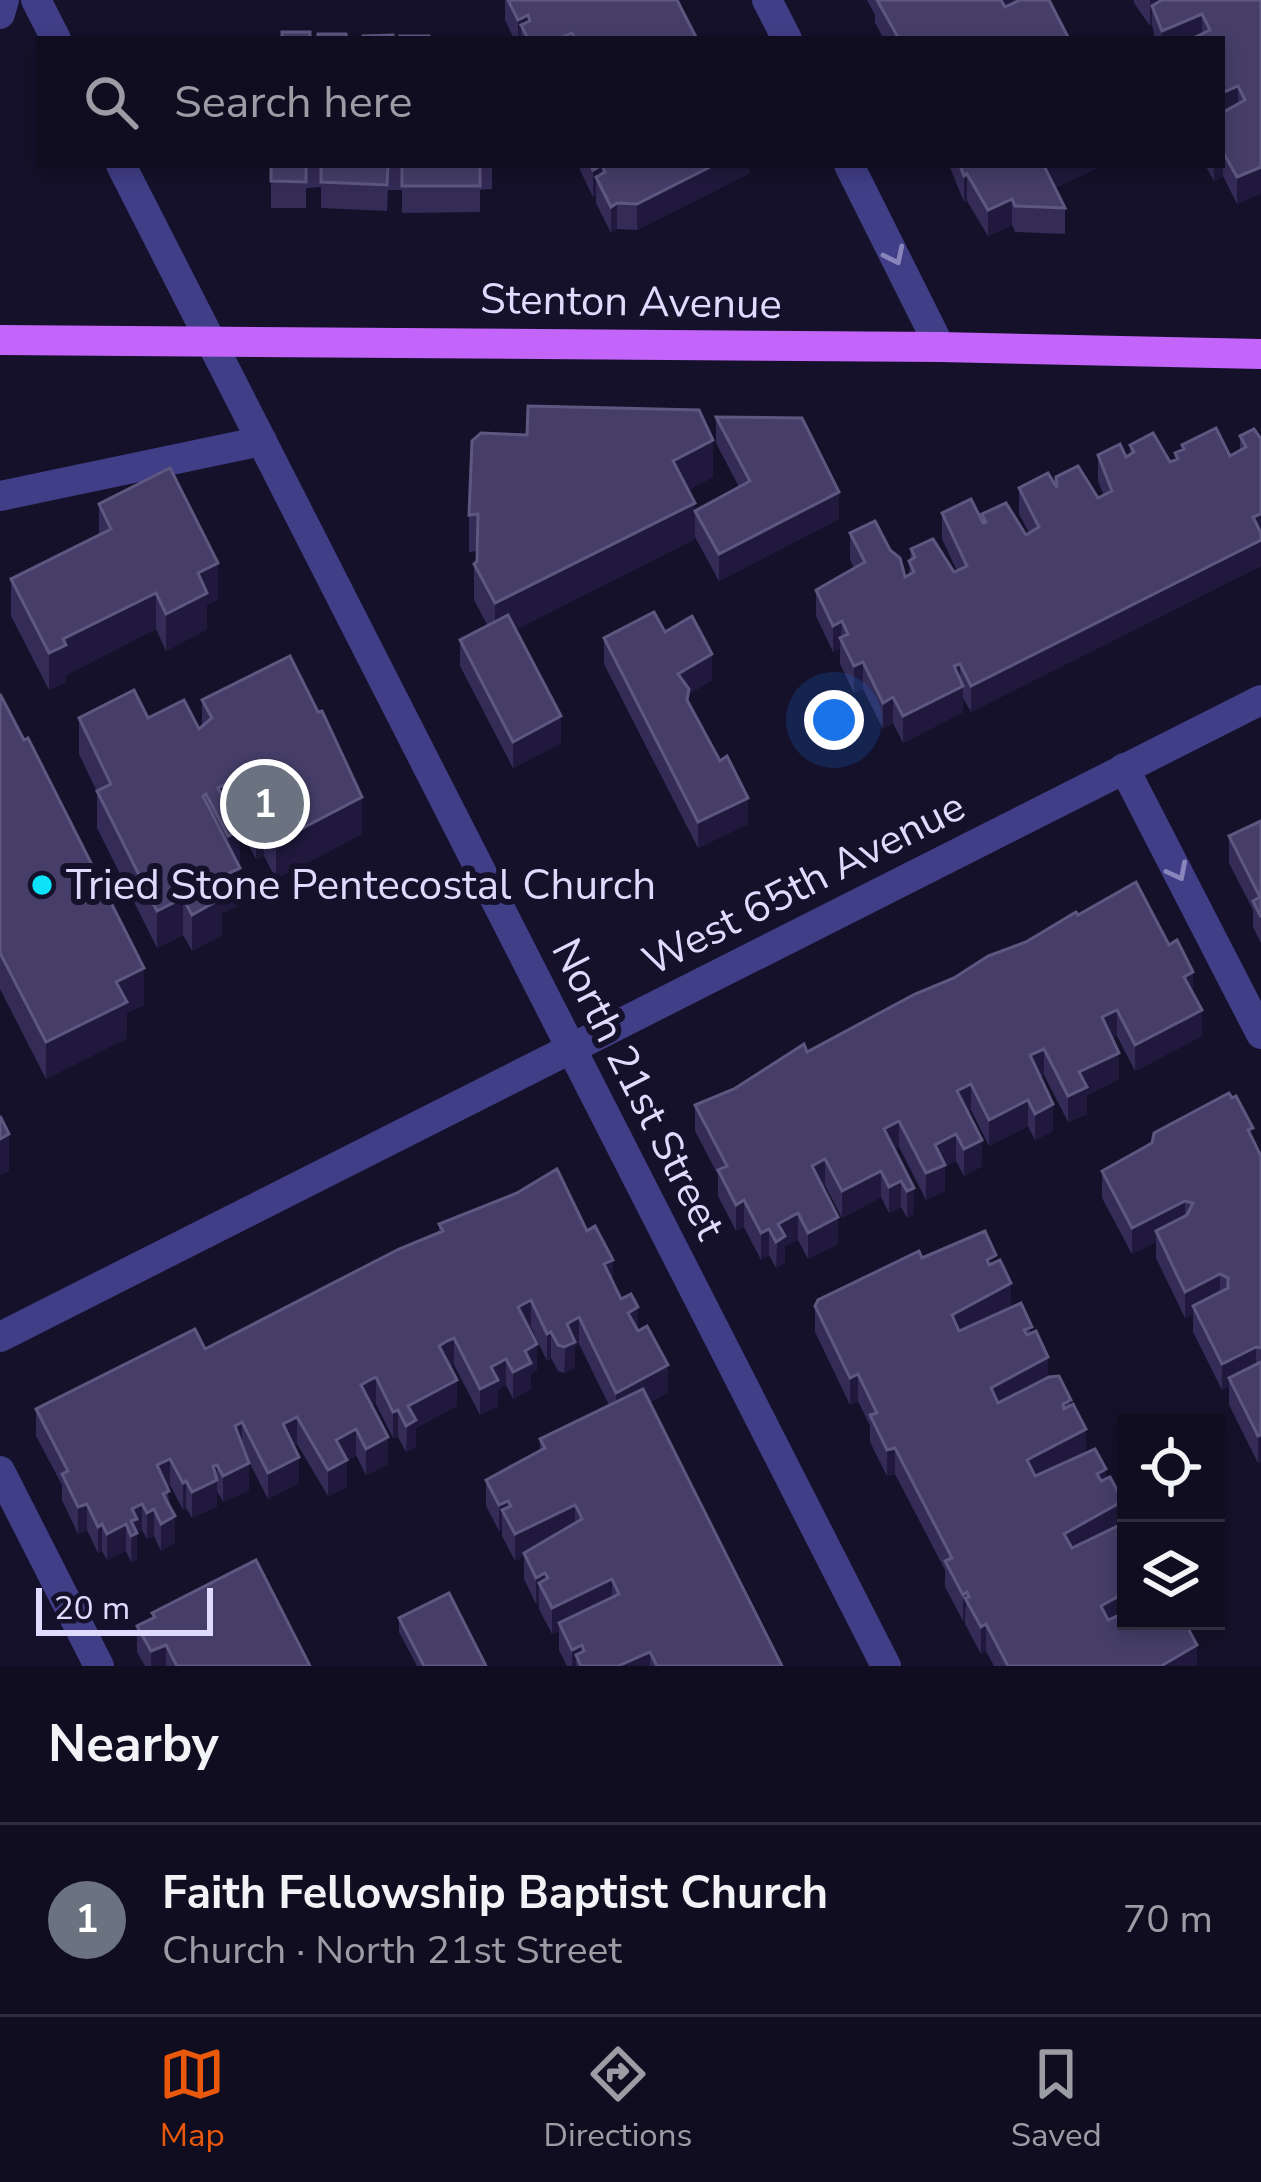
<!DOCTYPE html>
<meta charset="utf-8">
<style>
:root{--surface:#100d20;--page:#1e1b2d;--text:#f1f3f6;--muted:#9c9ca5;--line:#302d3e;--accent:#ea580c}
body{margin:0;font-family:"Nunito Sans",sans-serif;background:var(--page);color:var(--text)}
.controls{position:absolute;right:36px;bottom:36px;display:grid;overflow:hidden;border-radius:0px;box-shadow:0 6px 18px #0003}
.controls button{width:108px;height:108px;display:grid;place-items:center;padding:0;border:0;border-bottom:3px solid var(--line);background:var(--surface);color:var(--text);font:60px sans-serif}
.scale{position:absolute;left:36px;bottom:30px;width:177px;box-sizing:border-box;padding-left:12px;border:6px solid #dfdbfe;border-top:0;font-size:33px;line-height:42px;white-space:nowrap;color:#dfdbfe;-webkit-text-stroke:9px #15112a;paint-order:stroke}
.you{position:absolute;left:834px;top:720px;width:42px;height:42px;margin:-30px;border:9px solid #fff;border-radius:50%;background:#1a73e8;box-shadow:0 0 0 18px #1a73e833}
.badge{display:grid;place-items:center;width:78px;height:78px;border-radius:50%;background:var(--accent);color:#fff;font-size:39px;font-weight:700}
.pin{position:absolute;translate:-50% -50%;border:6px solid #fff;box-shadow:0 3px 12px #0006}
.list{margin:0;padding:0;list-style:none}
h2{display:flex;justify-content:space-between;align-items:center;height:156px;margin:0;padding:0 48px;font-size:51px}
h2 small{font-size:39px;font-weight:400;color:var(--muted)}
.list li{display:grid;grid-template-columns:78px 1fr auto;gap:36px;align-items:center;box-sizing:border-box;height:192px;padding:0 48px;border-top:3px solid var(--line)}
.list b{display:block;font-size:45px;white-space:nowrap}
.list p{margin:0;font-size:39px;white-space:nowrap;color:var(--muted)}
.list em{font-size:39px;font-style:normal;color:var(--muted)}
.icon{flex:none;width:66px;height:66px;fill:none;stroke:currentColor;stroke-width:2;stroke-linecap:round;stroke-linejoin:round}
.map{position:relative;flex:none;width:1261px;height:1666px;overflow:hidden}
.search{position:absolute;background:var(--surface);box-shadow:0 6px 18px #0003;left:36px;right:36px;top:36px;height:132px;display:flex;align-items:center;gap:30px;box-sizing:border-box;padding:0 42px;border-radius:0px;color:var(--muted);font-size:45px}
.sheet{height:348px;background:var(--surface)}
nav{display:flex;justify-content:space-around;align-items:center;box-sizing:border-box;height:168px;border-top:3px solid var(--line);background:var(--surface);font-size:33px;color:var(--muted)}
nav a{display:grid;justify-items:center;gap:6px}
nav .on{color:var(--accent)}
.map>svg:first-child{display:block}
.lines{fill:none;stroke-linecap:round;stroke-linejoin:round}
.service{stroke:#403e87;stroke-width:30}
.minor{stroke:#403e87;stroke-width:30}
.tertiary{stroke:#403e87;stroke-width:30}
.primary{stroke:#c365fb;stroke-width:30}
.wall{fill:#342b57}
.shaded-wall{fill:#20193d}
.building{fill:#463e69;stroke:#5e5780;stroke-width:3}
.oneway{stroke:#8885bd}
.poi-dot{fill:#0ce2f9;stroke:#15112a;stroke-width:4.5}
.labels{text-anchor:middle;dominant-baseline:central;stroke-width:12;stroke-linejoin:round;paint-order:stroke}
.street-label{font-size:42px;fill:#dfdbfe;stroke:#15112a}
.poi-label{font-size:42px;fill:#dfdbfe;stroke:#15112a;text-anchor:start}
</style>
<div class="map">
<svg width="1261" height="1666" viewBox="0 0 1261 1666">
<rect width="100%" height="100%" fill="#15112a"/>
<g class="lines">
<polyline class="service" points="0,496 262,441"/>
<g class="minor">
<polyline points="36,0 56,39"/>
<polyline points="767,0 787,39"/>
<polyline points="121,165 886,1666"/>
<polyline points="849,165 940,347"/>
<polyline points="1124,768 1261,1034"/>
<polyline points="0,1337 1261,700"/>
<polyline points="0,1471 99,1666"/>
</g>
<polyline class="tertiary" points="0,14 4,0"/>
<polyline class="primary" points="0,340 940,347 1261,354"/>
</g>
<g class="wall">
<polygon points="505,0 677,0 697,39 514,39 505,20"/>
<polygon points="867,0 1049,0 1069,39 884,39 875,23 875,15"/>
<polygon points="1134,0 1261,0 1261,193 1237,204 1223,176 1214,181 1205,165 1222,165 1222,39 1155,39 1152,25 1150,26 1134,3"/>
<polygon points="271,165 492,165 492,189 480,190 480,212 402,213 402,190 388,190 387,211 321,208 321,187 306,188 306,208 271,208"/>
<polygon points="580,165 750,165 750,173 637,230 617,229 611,233 596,203 596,195 593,197 580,170"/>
<polygon points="949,165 1103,165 1055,188 1065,208 1065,234 1015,232 1012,225 988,236 967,201 964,202"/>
<polygon points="716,417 839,519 719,581 695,537 695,511 739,487 716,443"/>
<polygon points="1240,436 1261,439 1261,566 971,712 963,698 963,712 903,743 893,723 883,729 863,689 854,693 840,664 840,648 833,652 816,616 816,590 854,568 850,560 850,533 890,550 905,577 909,575 911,549 954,572 957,571 942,539 942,513 982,523 982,514 1026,535 1029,533 1019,514 1019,488 1056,485 1056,477 1098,498 1104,496 1098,481 1098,455 1126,457 1130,454 1130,445 1170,462 1175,460 1175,453 1182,449 1182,445 1230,456 1240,450"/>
<polygon points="713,477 688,490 695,539 515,630 561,743 513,768 460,666 460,640 488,626 474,600 474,564 477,561 478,551 469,552 469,515"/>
<polygon points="99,504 218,599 207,605 207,629 166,651 156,629 66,675 66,682 49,690 11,616 11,579 99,535"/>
<polygon points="665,632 712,680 689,694 689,703 748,824 698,848 604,664 604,638"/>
<polygon points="0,694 144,1005 127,1013 127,1038 46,1079 0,989"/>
<polygon points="202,700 362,834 276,879 264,856 256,859 233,817 240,830 240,904 222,913 222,935 192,951 183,935 157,948 97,828 97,792 79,754 79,718 148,718 199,729 202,726"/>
<polygon points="1261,821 1261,943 1253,927 1253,910 1229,863 1229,836"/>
<polygon points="1078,915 1193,993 1202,1036 1135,1071 1117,1036 1112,1038 1119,1079 1087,1095 1087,1114 1068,1122 1044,1075 1040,1077 1053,1131 1035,1140 1028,1126 989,1146 971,1110 967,1112 982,1166 964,1176 956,1161 945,1166 945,1191 926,1200 899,1147 894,1150 914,1214 907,1218 901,1207 889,1213 881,1197 842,1218 825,1185 822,1187 838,1244 808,1259 798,1240 785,1246 785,1263 776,1268 769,1255 761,1260 744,1227 736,1231 718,1196 718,1175 695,1131 695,1105 734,1089"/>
<polygon points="1253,1139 1261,1156 1261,1461 1258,1463 1229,1405 1229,1387 1222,1390 1193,1332 1193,1314 1185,1318 1156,1258 1156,1242 1132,1254 1102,1198 1102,1171"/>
<polygon points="439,1224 613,1281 668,1392 650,1402 782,1666 567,1666 559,1650 559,1631 552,1634 539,1609 539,1603 536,1604 524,1579 524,1556 515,1561 502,1536 502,1530 499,1531 486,1506 486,1480 540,1450 540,1439 609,1405 579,1344 575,1346 575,1368 564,1373 558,1371 551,1358 547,1361 531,1327 529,1328 537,1370 531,1373 531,1389 513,1399 506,1385 498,1390 498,1406 480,1415 454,1365 450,1366 457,1406 416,1428 416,1447 406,1452 398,1437 393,1438 376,1404 372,1406 388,1464 366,1475 356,1455 347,1461 347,1487 328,1496 297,1444 294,1445 299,1483 268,1499 248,1460 249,1490 223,1502 217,1491 217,1506 192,1518 186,1508 183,1510 170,1485 167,1487 175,1543 161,1551 154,1536 147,1539 142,1530 137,1533 137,1560 131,1562 126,1551 107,1560 102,1551 98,1553 87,1530 78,1534 62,1500 62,1485 36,1436 36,1409 205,1349 439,1232"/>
<polygon points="922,1258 996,1262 1011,1307 1032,1333 1048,1377 1071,1405 1086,1453 1106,1478 1123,1524 1126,1621 1197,1666 994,1666 986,1651 981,1654 965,1624 965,1619 963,1621 945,1587 945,1570 895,1474 887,1476 870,1442 870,1426 858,1401 850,1405 815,1332 815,1306"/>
<polygon points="152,1613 310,1666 145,1666 137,1652 137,1626 152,1619"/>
<polygon points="399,1618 486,1666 417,1666 399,1632"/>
</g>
<g class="shaded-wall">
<polygon points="996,0 1029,0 996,16"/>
<polygon points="1150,0 1159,0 1159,21 1152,6 1152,25 1150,26"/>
<polygon points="1202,14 1202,39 1162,39 1162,31"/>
<polygon points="528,15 528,38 521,25 521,39 518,39 518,20"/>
<polygon points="1238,86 1238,113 1222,119 1222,93"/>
<polygon points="1223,149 1223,176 1214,181 1214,165 1222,165"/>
<polygon points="602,165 602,188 596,177 596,195 593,197 593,170"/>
<polygon points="714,165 750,165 750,173 637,230 637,204"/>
<polygon points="1047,165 1103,165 1044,193 1044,166"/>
<polygon points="1261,167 1261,193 1237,204 1237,177"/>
<polygon points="967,174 967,201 964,202 964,176"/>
<polygon points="1012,199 1012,225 988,236 988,210"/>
<polygon points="617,203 617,229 611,233 611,207"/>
<polygon points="713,440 713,477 673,498 673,461"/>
<polygon points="839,492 839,519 719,581 719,554"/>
<polygon points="695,503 695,539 495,640 495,603"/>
<polygon points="1261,514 1261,566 971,712 971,686"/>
<polygon points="218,563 218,599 207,605 207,629 166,651 166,614 198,573"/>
<polygon points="156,593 156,629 66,675 66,682 49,690 49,653 63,639"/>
<polygon points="842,621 840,648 833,652 833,626"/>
<polygon points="712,654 712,680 689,694 689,715 678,674"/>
<polygon points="863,662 863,689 854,693 854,666"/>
<polygon points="960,664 960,688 963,686 963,712 903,743 903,716 954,666"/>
<polygon points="893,697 893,723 883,729 883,703"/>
<polygon points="561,716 561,743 513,768 513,742"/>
<polygon points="234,780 234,817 222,823 218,788"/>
<polygon points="362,797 362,834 276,879 276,842"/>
<polygon points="748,798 748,824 698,848 698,822"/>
<polygon points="264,819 264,856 256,859 256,823"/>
<polygon points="240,830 240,867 228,872 228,836"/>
<polygon points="240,868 240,904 222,913 222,935 192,951 192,915 212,881"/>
<polygon points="183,898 183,935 157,948 157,911"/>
<polygon points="144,968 144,1005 127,1013 127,1038 46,1079 46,1042 116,982"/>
<polygon points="1193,972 1193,998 1184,977"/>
<polygon points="1117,1010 1117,1036 1102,1044 1102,1017"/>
<polygon points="1202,1010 1202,1036 1135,1071 1135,1045"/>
<polygon points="1044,1049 1044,1075 1030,1082 1030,1055"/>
<polygon points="1119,1053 1119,1079 1087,1095 1087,1114 1068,1122 1068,1096 1079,1072"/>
<polygon points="971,1084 971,1110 957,1117 957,1091"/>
<polygon points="1028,1100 1028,1126 989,1146 989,1120"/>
<polygon points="1053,1104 1053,1131 1035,1140 1035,1114"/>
<polygon points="899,1121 899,1147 884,1155 884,1129"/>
<polygon points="9,1134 9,1171 0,1176 0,1139"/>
<polygon points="956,1134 956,1161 945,1166 945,1191 926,1200 926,1173 935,1145"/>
<polygon points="982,1140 982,1166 964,1176 964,1149"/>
<polygon points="825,1159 825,1185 812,1192 812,1166"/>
<polygon points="881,1171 881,1197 842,1218 842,1191"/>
<polygon points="901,1181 901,1207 889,1213 889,1187"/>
<polygon points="914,1188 914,1214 907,1218 907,1191"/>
<polygon points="744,1200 744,1227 736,1231 736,1205"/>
<polygon points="1185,1201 1185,1227 1156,1231 1156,1242 1132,1254 1132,1228"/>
<polygon points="798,1213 798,1240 785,1246 785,1263 776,1268 778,1224"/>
<polygon points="838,1217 838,1244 808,1259 808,1233"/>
<polygon points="769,1229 769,1255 761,1260 761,1233"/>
<polygon points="613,1260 613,1286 604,1264"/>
<polygon points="1220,1274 1220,1301 1193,1306 1193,1314 1185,1318 1185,1292"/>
<polygon points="1011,1283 1011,1309 952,1341 952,1315"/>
<polygon points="531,1300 531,1327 518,1333 518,1307"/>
<polygon points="638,1307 638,1333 628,1313"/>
<polygon points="579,1317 579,1344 575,1346 575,1368 564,1373 567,1324"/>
<polygon points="551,1332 551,1358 547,1361 547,1334"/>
<polygon points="454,1338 454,1365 439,1372 439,1346"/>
<polygon points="537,1344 537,1370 531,1373 531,1389 513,1399 513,1372 525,1351"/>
<polygon points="1256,1347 1256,1373 1229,1378 1229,1387 1222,1390 1222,1364"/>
<polygon points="1048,1357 1048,1383 991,1414 991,1388"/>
<polygon points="506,1359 506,1385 498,1390 498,1406 480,1415 480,1389 491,1367"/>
<polygon points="668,1365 668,1392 616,1419 616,1393"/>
<polygon points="858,1374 858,1401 850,1405 850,1378"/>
<polygon points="376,1377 376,1404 361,1412 361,1385"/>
<polygon points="457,1380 457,1406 416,1428 416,1447 406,1452 408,1406"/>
<polygon points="398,1410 398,1437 393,1438 393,1412"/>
<polygon points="297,1417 297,1444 283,1451 283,1424"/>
<polygon points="242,1422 242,1448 235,1426"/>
<polygon points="356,1429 356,1455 347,1461 347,1487 328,1496 328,1470 336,1440"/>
<polygon points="1086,1429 1086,1456 1027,1486 1027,1460"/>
<polygon points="1261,1435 1261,1461 1258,1463 1258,1436"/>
<polygon points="388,1437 388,1464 366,1475 366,1449"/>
<polygon points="895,1448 895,1474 887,1476 887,1450"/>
<polygon points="299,1457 299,1483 268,1499 268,1473"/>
<polygon points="170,1459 170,1485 157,1492 157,1465"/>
<polygon points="249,1463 249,1490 223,1502 223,1476"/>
<polygon points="217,1465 217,1506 192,1518 192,1492 213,1466"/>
<polygon points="1106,1469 1106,1496 1097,1474"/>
<polygon points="186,1481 186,1508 183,1510 183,1483"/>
<polygon points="508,1501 508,1520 502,1510 502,1530 499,1531 499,1505"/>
<polygon points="1123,1501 1123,1527 1064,1560 1064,1534"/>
<polygon points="87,1504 87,1530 78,1534 78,1507"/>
<polygon points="142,1504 142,1530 137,1533 137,1560 131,1562 132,1509"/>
<polygon points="575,1505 575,1532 515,1561 515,1534"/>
<polygon points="154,1509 154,1536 147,1539 147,1513"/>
<polygon points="175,1516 175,1543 161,1551 161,1524"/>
<polygon points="102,1524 102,1551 98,1553 98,1527"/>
<polygon points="126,1524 126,1551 107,1560 107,1534"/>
<polygon points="545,1573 545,1595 539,1583 539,1603 536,1604 536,1578"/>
<polygon points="612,1579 612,1606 559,1623 559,1631 552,1634 552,1608"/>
<polygon points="967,1592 965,1619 963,1621 963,1595"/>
<polygon points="1126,1592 1126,1618 1101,1633 1101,1606"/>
<polygon points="986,1624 986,1651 981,1654 981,1627"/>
<polygon points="166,1645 166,1666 151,1666 151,1651"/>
<polygon points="582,1645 582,1666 576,1655 576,1666 572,1666 572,1650"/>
<polygon points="1197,1645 1197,1666 1161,1666"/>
<polygon points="650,1652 650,1666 618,1666"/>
</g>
<g class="building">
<polygon points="508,0 677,0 697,39 576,39 572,33 558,39 528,39 521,25 530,21 528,15 518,20"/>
<polygon points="877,0 1001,0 1005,7 1020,0 1049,0 1069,39 899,39"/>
<polygon points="1162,0 1261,0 1261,167 1237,177 1222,150 1222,113 1245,100 1238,86 1222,93 1222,39 1191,39 1210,30 1202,14 1162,31 1152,6"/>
<rect x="282" y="32" width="28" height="7"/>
<polygon points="318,34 346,34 347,39 318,39"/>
<polygon points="393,35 393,39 363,39 363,36"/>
<rect x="400" y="36" width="29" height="3"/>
<polygon points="271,165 306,165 306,182 271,181"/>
<polygon points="321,165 388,165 387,185 321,182"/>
<rect x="402" y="165" width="78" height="21"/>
<polygon points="591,165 714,165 637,204 617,203 611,207 596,177 605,172 602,165 593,170"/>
<polygon points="960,165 1047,165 1044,166 1065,208 1015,206 1012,199 988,210 967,174 964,176"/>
<polygon points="528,406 699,410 713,440 673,461 695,503 495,603 474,564 477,561 478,514 469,515 472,441 481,433 527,435"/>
<polygon points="716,417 802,418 839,492 719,554 695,511 750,481"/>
<polygon points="1216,428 1230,456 1246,447 1240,436 1254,429 1261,439 1261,514 1253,517 1261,533 1261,540 971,686 960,664 954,666 963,686 903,716 893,697 883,703 863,662 854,666 840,638 848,634 842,621 833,626 816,590 865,562 850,533 875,521 890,550 900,558 905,577 914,572 909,561 915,557 911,549 933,539 954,572 967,566 942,513 971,499 983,523 986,522 982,514 1006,503 1026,535 1039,527 1019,488 1048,473 1057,488 1056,477 1078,466 1098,498 1112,491 1098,455 1120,444 1126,457 1134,452 1130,445 1153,433 1170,462 1178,459 1175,453 1184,449 1182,445"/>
<polygon points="170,468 218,563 198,573 207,593 166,614 156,593 63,639 66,645 49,653 11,579 111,529 99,504"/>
<polygon points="654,612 665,632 692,616 712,654 678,674 689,689 687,700 720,761 727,756 748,798 698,822 604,638"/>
<polygon points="508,615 561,716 513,742 460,640"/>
<polygon points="290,656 318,712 322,711 362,797 276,842 264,819 256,823 234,780 218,788 240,830 228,836 206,794 203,796 240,868 212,881 222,898 192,915 183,898 157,911 97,791 111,784 79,718 134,690 148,718 184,700 199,729 212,718 202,700"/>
<polygon points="0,694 24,740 28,738 144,968 116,982 127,1002 46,1042 0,953"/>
<polygon points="1261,821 1261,917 1253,901 1260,897 1229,836"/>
<polygon points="1136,882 1169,945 1177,940 1193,972 1184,977 1202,1010 1135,1045 1117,1010 1102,1017 1119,1053 1079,1072 1087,1087 1068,1096 1044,1049 1030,1055 1053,1104 1035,1114 1028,1100 989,1120 971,1084 957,1091 982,1140 964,1149 956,1134 935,1145 945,1165 926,1173 899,1121 884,1129 914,1188 907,1191 901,1181 889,1187 881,1171 842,1191 825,1159 812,1166 838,1217 808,1233 798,1213 778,1224 785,1236 776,1242 769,1229 761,1233 744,1200 736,1205 718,1170 727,1166 695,1105 734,1089 804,1044 807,1052 915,994 954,978 988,956 1026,942 1076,912 1078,915"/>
<polygon points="1229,1093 1232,1098 1236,1096 1253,1128 1248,1130 1261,1156 1261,1348 1256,1347 1222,1364 1193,1306 1228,1288 1228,1278 1220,1274 1185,1292 1156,1231 1187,1215 1193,1203 1185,1201 1132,1228 1102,1171 1152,1143 1154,1133"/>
<polygon points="0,1116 9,1134 0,1139"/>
<polygon points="557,1169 587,1231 595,1226 613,1260 604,1264 621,1299 631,1294 638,1307 628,1313 638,1331 647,1326 668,1365 616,1393 579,1317 567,1324 575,1342 564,1347 558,1345 551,1332 547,1334 531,1300 518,1307 537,1344 525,1351 531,1363 513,1372 506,1359 491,1367 498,1380 480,1389 454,1338 447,1341 439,1346 457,1380 408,1406 416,1420 406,1426 398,1410 393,1412 376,1377 368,1381 361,1385 388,1437 366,1449 356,1429 336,1440 347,1460 328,1470 297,1417 283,1424 299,1457 268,1473 242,1422 235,1426 249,1463 223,1476 217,1465 213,1466 217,1480 192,1492 186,1481 183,1483 170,1459 157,1465 169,1491 163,1494 175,1516 161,1524 154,1509 147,1513 142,1504 132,1509 137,1519 131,1521 137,1533 131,1536 126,1524 107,1534 102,1524 98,1527 87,1504 78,1507 62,1474 68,1471 36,1409 195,1329 205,1349 399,1249 443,1231 439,1224 517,1193"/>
<polygon points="985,1231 996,1255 987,1260 989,1265 1000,1260 1011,1283 952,1315 959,1331 1021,1303 1032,1327 1024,1330 1027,1335 1036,1331 1048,1357 991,1388 998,1403 1049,1377 1059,1376 1071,1400 1063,1404 1064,1409 1073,1404 1086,1429 1027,1460 1035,1476 1095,1449 1106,1469 1097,1474 1101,1481 1110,1477 1123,1501 1064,1534 1072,1548 1126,1522 1126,1592 1101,1606 1108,1620 1126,1612 1126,1621 1184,1621 1197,1645 1161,1666 1008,1666 986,1624 981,1627 965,1598 969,1597 967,1592 963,1595 945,1561 952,1558 895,1448 887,1450 870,1415 877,1413 858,1374 850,1378 815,1306 818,1300 919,1251 922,1258"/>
<polygon points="1261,1362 1261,1435 1258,1436 1229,1378"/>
<polygon points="643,1389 782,1666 657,1666 650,1652 618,1666 581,1666 576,1655 584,1651 582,1645 572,1650 559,1623 619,1594 612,1579 552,1608 539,1583 548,1578 545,1573 536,1578 524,1553 582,1519 579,1512 575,1505 515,1534 502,1510 511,1506 508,1501 499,1505 486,1480 545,1448 540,1439"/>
<polygon points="256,1560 310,1666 177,1666 166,1645 151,1651 137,1626 155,1617 152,1613"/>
<polygon points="449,1593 486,1666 424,1666 399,1618"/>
</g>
<defs><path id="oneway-chevron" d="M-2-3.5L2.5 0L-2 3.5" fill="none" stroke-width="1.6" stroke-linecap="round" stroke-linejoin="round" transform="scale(3)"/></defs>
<g class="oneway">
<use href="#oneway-chevron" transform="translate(895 256) rotate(64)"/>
<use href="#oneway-chevron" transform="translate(1178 872) rotate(63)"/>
</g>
<circle class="poi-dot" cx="42" cy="885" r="12"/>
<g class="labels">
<g class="street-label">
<text transform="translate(631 302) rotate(1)">Stenton Avenue</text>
<text transform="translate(804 884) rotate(-27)">West 65th Avenue</text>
<text transform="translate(638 1089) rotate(63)">North 21st Street</text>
</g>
<g class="poi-label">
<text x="66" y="885">Tried Stone Pentecostal Church</text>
</g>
</g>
</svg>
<div class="controls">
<button><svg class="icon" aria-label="locate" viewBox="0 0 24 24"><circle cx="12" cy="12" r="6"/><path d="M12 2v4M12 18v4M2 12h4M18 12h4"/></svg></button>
<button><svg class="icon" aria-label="layers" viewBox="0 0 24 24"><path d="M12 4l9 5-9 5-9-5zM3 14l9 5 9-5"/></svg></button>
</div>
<div class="scale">20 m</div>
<div class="you"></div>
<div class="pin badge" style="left:265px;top:804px;background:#6b7280">1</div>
<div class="search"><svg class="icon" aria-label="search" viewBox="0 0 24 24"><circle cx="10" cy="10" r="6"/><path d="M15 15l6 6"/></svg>Search here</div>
</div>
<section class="sheet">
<h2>Nearby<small></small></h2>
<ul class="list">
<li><span class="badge" style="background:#6b7280">1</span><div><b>Faith Fellowship Baptist Church</b><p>Church · North 21st Street</p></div><em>70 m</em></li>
</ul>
</section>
<nav>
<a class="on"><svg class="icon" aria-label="map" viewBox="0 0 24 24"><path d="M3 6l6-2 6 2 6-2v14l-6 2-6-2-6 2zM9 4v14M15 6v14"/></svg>Map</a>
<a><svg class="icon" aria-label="directions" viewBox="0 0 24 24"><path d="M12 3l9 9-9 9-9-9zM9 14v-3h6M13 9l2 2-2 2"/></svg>Directions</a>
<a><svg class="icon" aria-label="saved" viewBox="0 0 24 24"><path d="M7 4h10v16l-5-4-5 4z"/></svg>Saved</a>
</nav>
